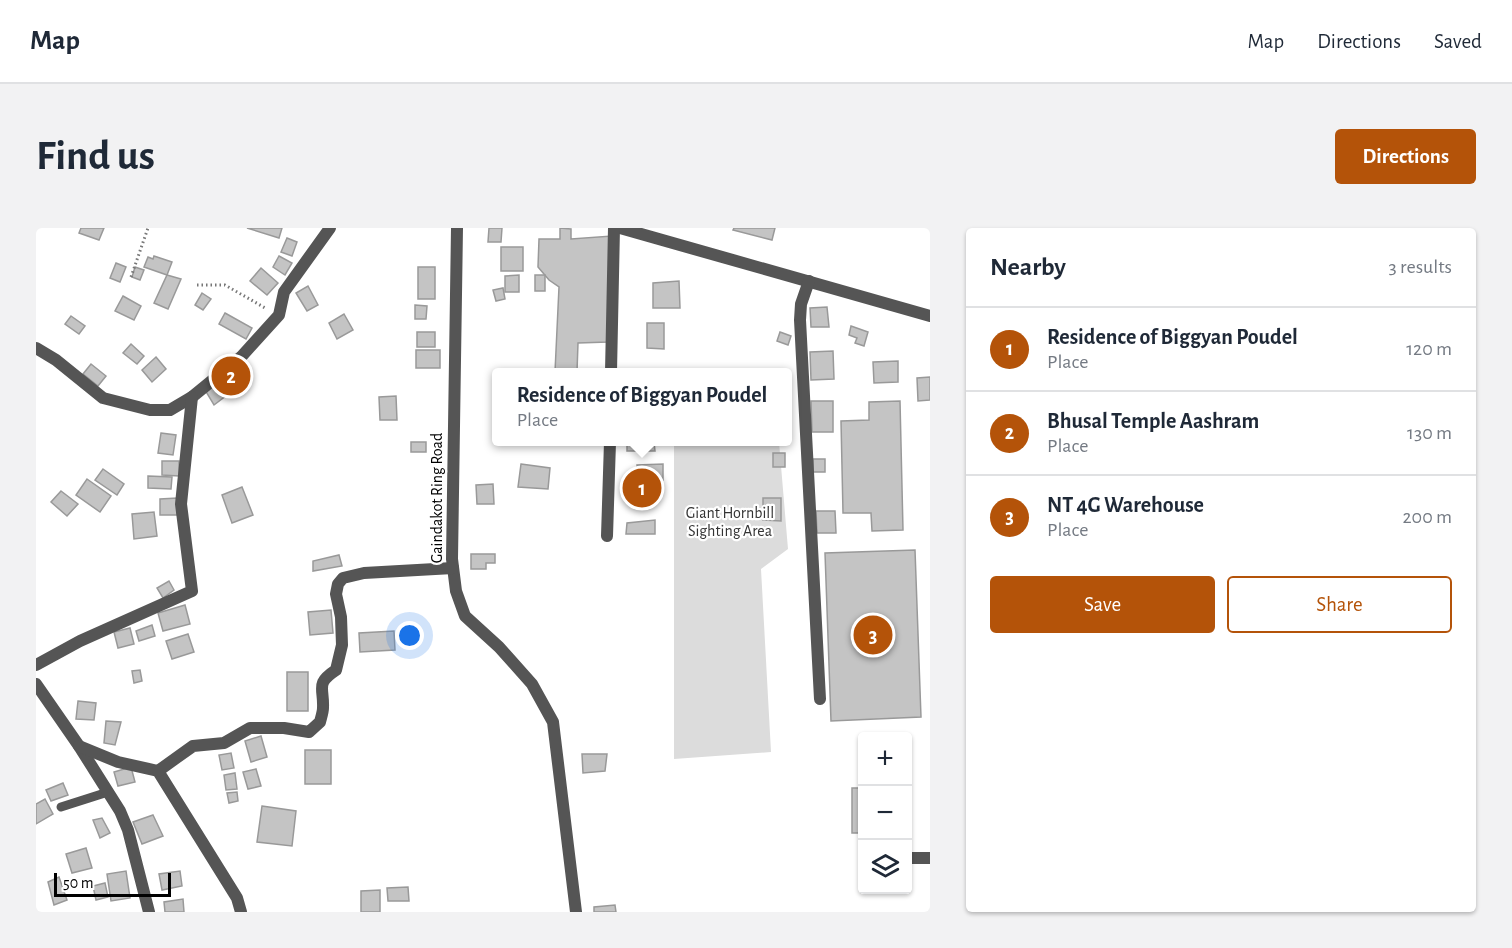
<!DOCTYPE html>
<meta charset="utf-8">
<style>
:root{--surface:#fff;--page:#f2f2f3;--text:#1f2937;--muted:#747a83;--line:#e0e1e3;--accent:#b45309}
body{margin:0;font-family:"Alegreya Sans",sans-serif;background:var(--page);color:var(--text)}
.controls{position:absolute;right:18px;bottom:18px;display:grid;overflow:hidden;border-radius:6px;box-shadow:0 2px 4px #0004}
.controls button{width:54px;height:54px;display:grid;place-items:center;padding:0;border:0;border-bottom:2px solid var(--line);background:var(--surface);color:var(--text);font:30px sans-serif}
.scale{position:absolute;left:18px;bottom:15px;width:117px;box-sizing:border-box;padding-left:6px;border:3px solid #000;border-top:0;font-size:16px;line-height:21px;white-space:nowrap;color:#000;-webkit-text-stroke:4px #fff;paint-order:stroke}
.you{position:absolute;left:374px;top:408px;width:21px;height:21px;margin:-15px;border:4px solid #fff;border-radius:50%;background:#1a73e8;box-shadow:0 0 0 9px #1a73e833}
.badge{display:grid;place-items:center;width:39px;height:39px;border-radius:50%;background:var(--accent);color:#fff;font-size:20px;font-weight:700}
.pin{position:absolute;translate:-50% -50%;border:3px solid #fff;box-shadow:0 2px 6px #0006}
.popup{position:absolute;left:456px;top:140px;width:300px;height:78px;box-sizing:border-box;display:grid;place-content:center;border-radius:6px;background:var(--surface);filter:drop-shadow(0 2px 4px #0005);font-size:20px;white-space:nowrap;color:var(--muted)}
.popup b{font-size:22px;color:var(--text)}
.popup::after{content:'';position:absolute;left:50%;top:100%;margin-left:-12px;border:12px solid transparent;border-top-color:var(--surface)}
.list{margin:0;padding:0;list-style:none}
h2{display:flex;justify-content:space-between;align-items:center;height:78px;margin:0;padding:0 24px;font-size:26px}
h2 small{font-size:20px;font-weight:400;color:var(--muted)}
.list li{display:grid;grid-template-columns:39px 1fr auto;gap:18px;align-items:center;box-sizing:border-box;height:84px;padding:0 24px;border-top:2px solid var(--line)}
.list b{display:block;font-size:22px;white-space:nowrap}
.list p{margin:0;font-size:20px;white-space:nowrap;color:var(--muted)}
.list em{font-size:20px;font-style:normal;color:var(--muted)}
.actions{display:flex;gap:12px;padding:18px 24px}
.actions a{flex:1;padding:14px 0;border:2px solid var(--accent);border-radius:6px;text-align:center;font-size:21px;color:var(--accent)}
.actions .main{background:var(--accent);color:#fff}
.icon{flex:none;width:33px;height:33px;fill:none;stroke:currentColor;stroke-width:2;stroke-linecap:round;stroke-linejoin:round}
.map{position:relative;flex:none;width:894px;height:684px;overflow:hidden;border-radius:6px}
header{display:flex;align-items:center;gap:36px;box-sizing:border-box;height:84px;padding:0 30px;background:var(--surface);border-bottom:2px solid var(--line)}
header strong{font-size:28px}
nav{display:flex;gap:33px;margin-inline-start:auto;font-size:21px}
.intro{display:flex;align-items:center;justify-content:space-between;box-sizing:border-box;height:144px;padding:0 36px}
h1{margin:0;font-size:42px}
.button{padding:15px 27px;border-radius:6px;background:var(--accent);color:#fff;font-size:21px;font-weight:700}
main{display:flex;gap:36px;padding:0 36px}
aside{flex:1;background:var(--surface);border-radius:6px;box-shadow:0 2px 4px #0004}
.map>svg:first-child{display:block}
.green{fill:#dcdcdc}
.building{fill:#c4c4c4;stroke:#999;stroke-width:1.5}
.lines{fill:none;stroke-linecap:round;stroke-linejoin:round}
.path{stroke:#777;stroke-width:3;stroke-dasharray:1.5 3;stroke-linecap:butt}
.lane{stroke:#555;stroke-width:9}
.street{stroke:#555;stroke-width:12}
.labels{text-anchor:middle;dominant-baseline:central;stroke-width:4.5;stroke-linejoin:round;paint-order:stroke}
.street-label{font-size:16px;fill:#000;stroke:#fff}
.park-label{font-size:16px;fill:#333;stroke:#fff}
</style>
<header>
<strong>Map</strong>
<nav><a>Map</a><a>Directions</a><a>Saved</a></nav>
</header>
<div class="intro"><h1>Find us</h1><a class="button">Directions</a></div>
<main>
<div class="map">
<svg width="894" height="684" viewBox="0 0 894 684">
<rect width="100%" height="100%" fill="#fff"/>
<polygon class="green" points="638,214 743,214 752,321 725,341 735,524 638,531"/>
<g class="building">
<polygon points="45,0 68,0 63,12 43,5"/>
<polygon points="211,0 246,0 243,10"/>
<polygon points="453,0 466,0 465,14 452,14"/>
<polygon points="524,0 535,1 535,11 576,8 572,114 542,115 541,144 519,144 523,59 513,52 502,39 503,11 524,11"/>
<polygon points="698,0 739,0 736,12 697,2"/>
<polygon points="251,10 261,14 256,28 245,24"/>
<rect x="465" y="19" width="22" height="24"/>
<polygon points="118,28 136,34 131,47 108,39 112,29 117,31"/>
<polygon points="243,28 256,35 249,47 237,39"/>
<polygon points="80,35 90,39 84,54 74,50"/>
<polygon points="99,39 108,42 104,52 96,49"/>
<rect x="382" y="39" width="17" height="32"/>
<polygon points="225,40 242,55 231,67 214,53"/>
<polygon points="131,47 145,51 132,81 118,75"/>
<polygon points="483,47 483,64 469,64 469,48"/>
<rect x="499" y="47" width="10" height="16"/>
<polygon points="643,53 644,80 617,80 617,55"/>
<polygon points="272,58 282,77 271,83 260,65"/>
<polygon points="467,60 469,71 460,73 457,62"/>
<polygon points="166,65 175,71 167,82 159,77"/>
<polygon points="87,68 105,78 98,92 79,83"/>
<polygon points="379,77 391,78 390,91 379,91"/>
<polygon points="791,79 793,99 775,99 774,80"/>
<polygon points="189,85 216,100 210,111 183,96"/>
<polygon points="308,86 317,102 301,111 293,95"/>
<polygon points="35,88 49,98 43,106 29,96"/>
<polygon points="611,95 628,95 628,121 611,120"/>
<polygon points="815,98 832,104 828,118 819,115 821,110 813,107"/>
<rect x="381" y="104" width="18" height="15"/>
<polygon points="744,104 755,108 752,117 741,113"/>
<polygon points="95,116 108,128 101,136 87,125"/>
<rect x="380" y="122" width="24" height="18"/>
<polygon points="797,123 798,151 775,152 774,124"/>
<polygon points="120,129 130,141 116,154 106,142"/>
<polygon points="862,133 862,154 838,155 837,134"/>
<polygon points="55,136 70,148 62,158 47,146"/>
<polygon points="199,139 206,148 191,158 184,149"/>
<polygon points="894,149 894,172 882,173 881,150"/>
<polygon points="182,153 191,167 178,177 169,162"/>
<polygon points="360,168 361,192 344,192 343,169"/>
<polygon points="775,173 797,173 797,204 776,204"/>
<polygon points="864,173 867,302 836,303 835,285 807,285 805,193 833,192 833,174"/>
<polygon points="125,205 140,207 137,227 122,225"/>
<rect x="375" y="214" width="15" height="10"/>
<polygon points="591,214 618,214 619,223 591,223"/>
<rect x="737" y="225" width="12" height="14"/>
<rect x="777" y="231" width="12" height="13"/>
<polygon points="126,233 143,233 143,248 126,247"/>
<polygon points="485,236 514,240 512,261 482,259"/>
<polygon points="627,236 627,252 602,252 601,237"/>
<polygon points="67,241 88,256 81,267 59,252"/>
<polygon points="112,248 136,249 135,261 112,260"/>
<polygon points="51,251 75,268 64,284 40,267"/>
<polygon points="622,252 622,268 589,267 591,254"/>
<polygon points="457,256 458,276 441,276 440,257"/>
<polygon points="206,259 217,287 196,295 186,267"/>
<polygon points="25,263 42,276 31,288 15,274"/>
<polygon points="141,270 141,287 124,287 124,271"/>
<polygon points="727,270 745,270 745,293 727,292"/>
<polygon points="780,283 799,283 800,305 781,305"/>
<polygon points="118,284 121,308 98,311 96,286"/>
<polygon points="619,292 619,306 590,306 591,295"/>
<polygon points="879,322 885,489 795,493 789,325"/>
<polygon points="435,326 459,326 459,335 450,335 450,341 435,341"/>
<polygon points="303,327 306,338 277,343 277,333"/>
<polygon points="133,353 138,362 127,370 121,360"/>
<polygon points="149,377 154,396 127,403 122,385"/>
<polygon points="295,382 297,405 274,407 272,384"/>
<polygon points="116,397 119,408 103,413 100,403"/>
<polygon points="94,400 98,416 82,420 78,404"/>
<polygon points="358,403 359,422 324,424 323,405"/>
<polygon points="152,406 158,424 136,431 130,413"/>
<polygon points="104,442 106,453 98,455 96,443"/>
<rect x="251" y="444" width="21" height="39"/>
<polygon points="42,473 60,475 58,492 40,491"/>
<polygon points="70,493 85,494 79,517 68,515"/>
<polygon points="225,508 231,529 215,534 209,513"/>
<rect x="269" y="522" width="26" height="34"/>
<polygon points="195,525 198,540 186,542 183,527"/>
<polygon points="546,526 571,526 569,543 547,545"/>
<polygon points="95,539 99,554 82,558 78,544"/>
<polygon points="220,541 225,558 212,561 207,544"/>
<polygon points="199,545 201,561 190,562 188,547"/>
<polygon points="27,555 32,567 15,573 10,562"/>
<rect x="816" y="560" width="10" height="45"/>
<polygon points="201,564 202,573 193,575 191,565"/>
<polygon points="9,571 17,586 0,596 0,576"/>
<polygon points="226,578 260,583 256,618 221,614"/>
<polygon points="117,587 127,608 106,616 97,594"/>
<polygon points="66,590 74,605 64,610 57,592"/>
<polygon points="50,620 56,640 36,645 30,626"/>
<polygon points="90,643 94,670 75,673 71,646"/>
<polygon points="144,643 146,658 126,662 123,646"/>
<polygon points="23,649 31,672 18,677 12,654"/>
<polygon points="69,655 72,669 60,672 57,658"/>
<polygon points="372,659 373,673 352,673 351,660"/>
<polygon points="344,662 344,684 325,684 325,663"/>
<polygon points="147,671 148,684 129,684 128,674"/>
<polygon points="579,677 580,684 558,684 558,679"/>
</g>
<g class="lines">
<g class="path">
<polyline points="95,49 112,0"/>
<polyline points="161,57 189,57 231,81"/>
</g>
<polyline class="lane" points="25,579 72,564"/>
<g class="street">
<polyline points="421,0 416,331 420,363 429,388 463,419 496,456 517,494 540,684"/>
<polyline points="584,0 894,88"/>
<polyline points="773,53 765,76 764,92 784,471"/>
<polyline points="0,120 20,132 67,170 114,182 134,182 156,169 205,129 243,87 248,64 294,0"/>
<polyline points="575,144 578,0"/>
<polyline points="571,308 574,214"/>
<polyline points="0,437 44,413 156,363 145,276 156,169"/>
<polyline points="0,456 43,518 84,583 92,602 113,684"/>
<polyline points="43,518 82,534 122,543 201,670 205,684"/>
<path d="M 122,543 L 157,518 L 188,515 L 214,500 L 248,500 L 273,504 L 284,494 C 285,490 287,484 287,480 C 288,459 279,456 300,442 L 306,417 L 305,389 L 300,366 L 302,356 L 307,350 L 328,345 L 417,340"/>
<polyline points="872,630 894,630"/>
</g>
</g>
<g class="labels">
<g class="street-label">
<text transform="translate(401 270) rotate(-90)">Gaindakot Ring Road</text>
</g>
<g class="park-label">
<text x="694" y="285">Giant Hornbill<tspan x="694" dy="18">Sighting Area</tspan></text>
</g>
</g>
</svg>
<div class="controls">
<button>+</button>
<button>−</button>
<button><svg class="icon" aria-label="layers" viewBox="0 0 24 24"><path d="M12 4l9 5-9 5-9-5zM3 14l9 5 9-5"/></svg></button>
</div>
<div class="scale">50 m</div>
<div class="you"></div>
<div class="pin badge" style="left:606px;top:260px">1</div>
<div class="popup"><b>Residence of Biggyan Poudel</b>Place</div>
<div class="pin badge" style="left:195px;top:148px">2</div>
<div class="pin badge" style="left:837px;top:407px">3</div>
</div>
<aside>
<h2>Nearby<small>3 results</small></h2>
<ul class="list">
<li><span class="badge">1</span><div><b>Residence of Biggyan Poudel</b><p>Place</p></div><em>120 m</em></li>
<li><span class="badge">2</span><div><b>Bhusal Temple Aashram</b><p>Place</p></div><em>130 m</em></li>
<li><span class="badge">3</span><div><b>NT 4G Warehouse</b><p>Place</p></div><em>200 m</em></li>
</ul>
<div class="actions"><a class="main">Save</a><a>Share</a></div>
</aside>
</main>
